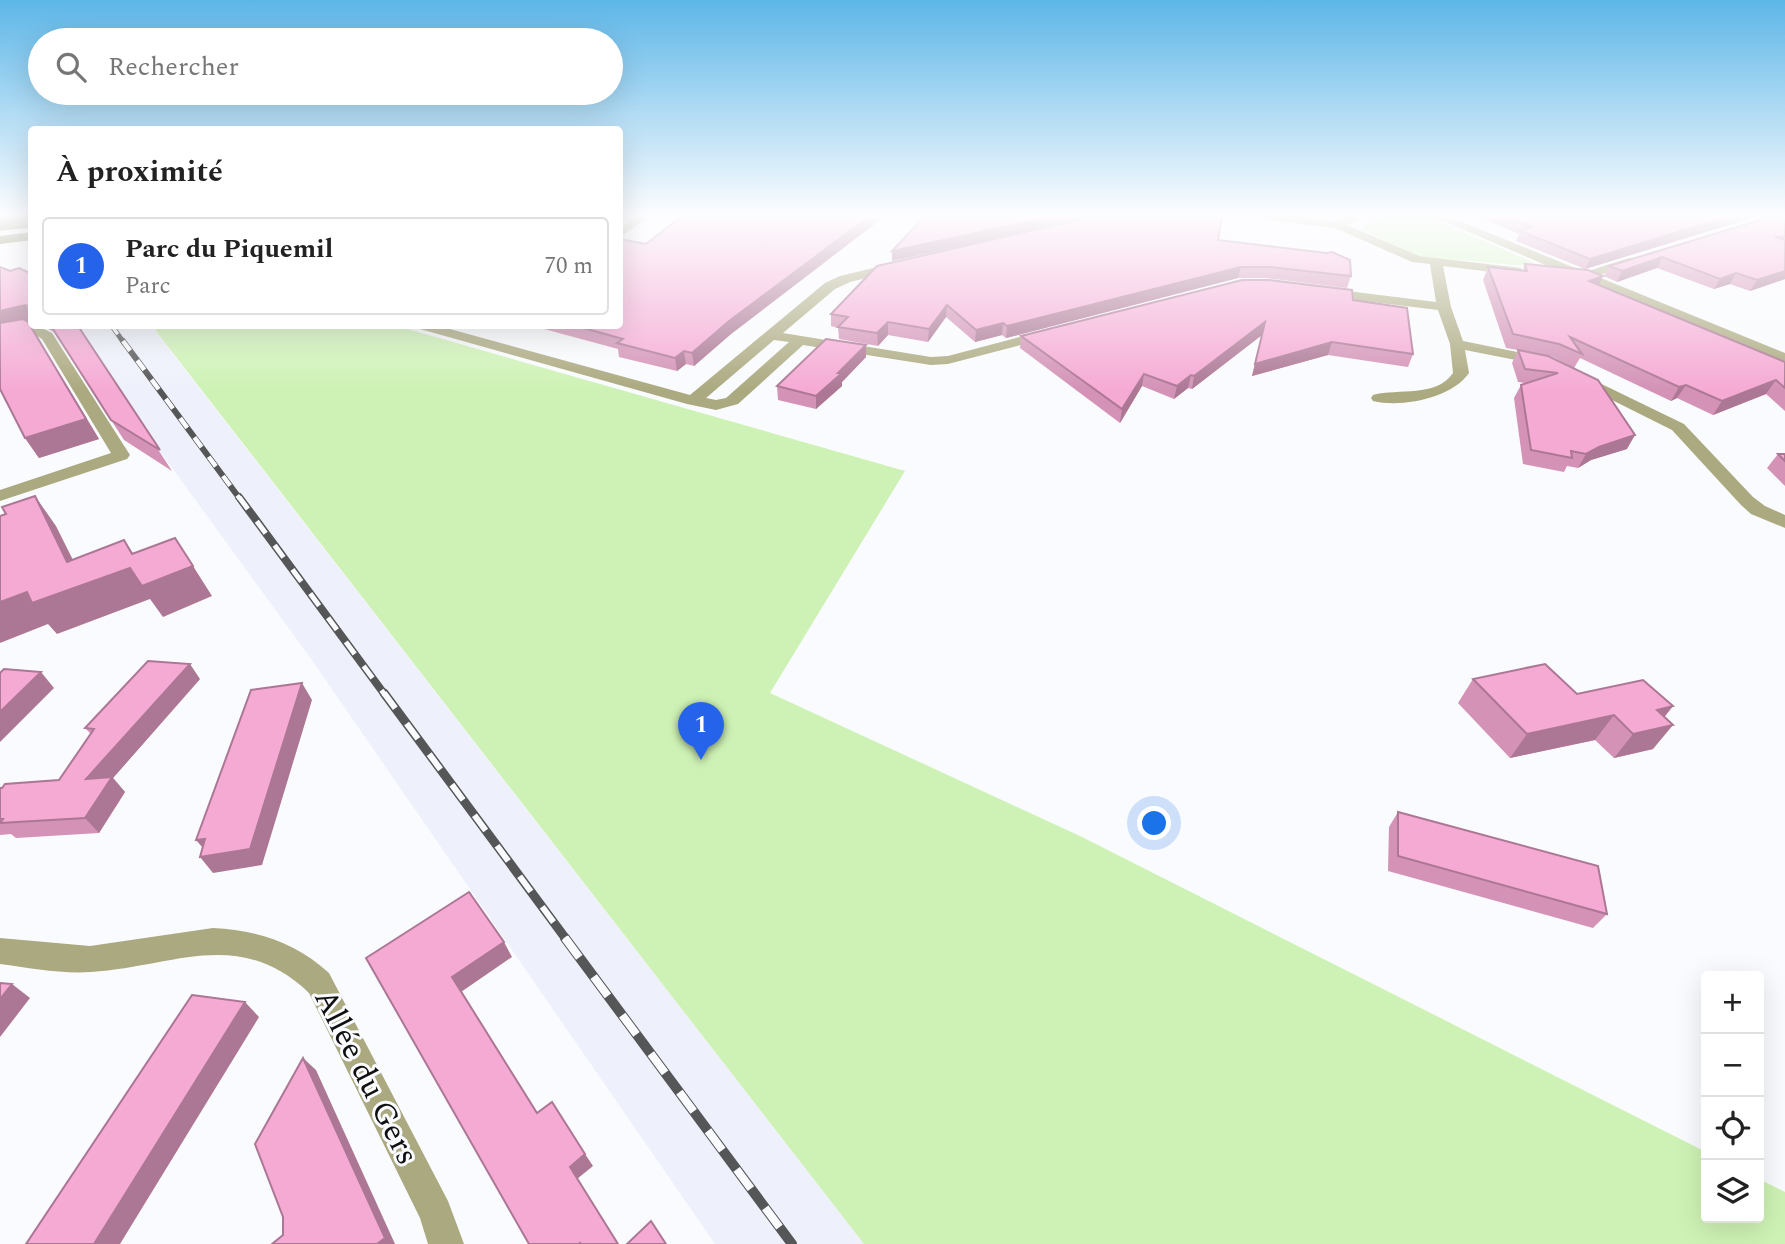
<!DOCTYPE html>
<html lang="fr">
<meta charset="utf-8">
<style>
:root{--surface:#fff;--page:#f6f6f6;--text:#222;--muted:#767676;--line:#e0e0e0;--accent:#2563eb}
body{margin:0;font-family:Spectral,serif;background:var(--page);color:var(--text)}
.controls{position:absolute;right:21px;bottom:21px;display:grid;overflow:hidden;border-radius:7px;box-shadow:0 7px 28px #0002}
.controls button{width:63px;height:63px;display:grid;place-items:center;padding:0;border:0;border-bottom:2px solid var(--line);background:var(--surface);color:var(--text);font:35px sans-serif}
.you{position:absolute;left:1155px;top:824px;width:24px;height:24px;margin:-18px;border:5px solid #fff;border-radius:50%;background:#1a73e8;box-shadow:0 0 0 10px #1a73e833}
.badge{display:grid;place-items:center;width:46px;height:46px;border-radius:50%;background:var(--accent);color:#fff;font-size:23px;font-weight:700}
.pin{position:absolute;translate:-50% -58px;filter:drop-shadow(0 2px 4px #0008)}
.pin::after{content:'';position:absolute;top:37px;width:24px;height:21px;background:inherit;clip-path:polygon(0 0,100% 0,50% 100%)}
.list{margin:0;padding:0;list-style:none}
h2{display:flex;justify-content:space-between;align-items:center;height:91px;margin:0;padding:0 28px;font-size:30px}
h2 small{font-size:23px;font-weight:400;color:var(--muted)}
.list li{display:grid;grid-template-columns:46px 1fr auto;gap:21px;align-items:center;box-sizing:border-box;height:98px;margin:0 14px 14px;padding:0 14px;border:2px solid var(--line);border-radius:7px}
.list b{display:block;font-size:26px;white-space:nowrap}
.list p{margin:0;font-size:23px;white-space:nowrap;color:var(--muted)}
.list em{font-size:23px;font-style:normal;color:var(--muted)}
.icon{flex:none;width:38px;height:38px;fill:none;stroke:currentColor;stroke-width:2;stroke-linecap:round;stroke-linejoin:round}
.map{position:relative;flex:none;width:1785px;height:1244px;overflow:hidden}
.search{position:absolute;background:var(--surface);box-shadow:0 7px 28px #0002;left:28px;top:28px;width:595px;height:77px;display:flex;align-items:center;gap:18px;box-sizing:border-box;padding:0 24px;border-radius:38px;color:var(--muted);font-size:26px}
.panel{position:absolute;background:var(--surface);box-shadow:0 7px 28px #0002;left:28px;top:126px;width:595px;height:203px;border-radius:7px}
.map>svg:first-child{display:block}
.built{fill:#eef1fb}
.green{fill:#cef2b5}
.lines{fill:none;stroke-linecap:round;stroke-linejoin:round}
.minor{fill:#aba97f;fill-rule:evenodd}
.trunk{fill:#5c5818;fill-rule:evenodd}
.rail-far4-casing{stroke:#555657;stroke-width:5}
.rail-far3-casing{stroke:#555657;stroke-width:6}
.rail-far2-casing{stroke:#555657;stroke-width:8}
.rail-far1-casing{stroke:#555657;stroke-width:9}
.rail-casing{stroke:#555657;stroke-width:10}
.rail-far4{stroke:#fafbfe;stroke-width:3.5;stroke-dasharray:10;stroke-linecap:butt}
.rail-far3{stroke:#fafbfe;stroke-width:4.5;stroke-dasharray:12;stroke-linecap:butt}
.rail-far2{stroke:#fafbfe;stroke-width:5;stroke-dasharray:15;stroke-linecap:butt}
.rail-far1{stroke:#fafbfe;stroke-width:6;stroke-dasharray:19;stroke-linecap:butt}
.rail{stroke:#fafbfe;stroke-width:8;stroke-dasharray:24;stroke-linecap:butt}
.trunk-bridge{stroke:#5c5818;stroke-width:13}
.wall{fill:#d392b6}
.shaded-wall{fill:#ac7794}
.building{fill:#f5aad4;stroke:#ac7794;stroke-width:2}
.labels{text-anchor:middle;dominant-baseline:central;stroke-width:6;stroke-linejoin:round;paint-order:stroke}
.near-street-label{font-size:32px;fill:#101011;stroke:#fafbfe}
</style>
<div class="map">
<svg width="1785" height="1244" viewBox="0 0 1785 1244">
<rect width="100%" height="100%" fill="#fafbfe"/>
<polygon class="built" points="75,326 151,326 864,1244 715,1244 309,656 149,436"/>
<g class="green">
<polygon points="1391,216 1425,216 1434,219 1539,265 1557,269 1417,256 1363,230 1365,223"/>
<polygon points="164,326 397,326 905,471 770,693 1080,836 1706,1152 1706,1218 1759,1218 1759,1179 1785,1192 1785,1244 864,1244 155,330"/>
</g>
<g class="lines">
<g class="minor">
<polygon points="637,216 650,216 620,237 620,229"/>
<path d="M 1257,216 L 1295,216 L 1336,221 L 1349,216 L 1366,216 L 1347,225 L 1419,256 L 1521,268 L 1521,274 L 1516,275 L 1443,266 L 1451,307 L 1463,341 L 1542,357 L 1549,361 L 1542,365 L 1465,350 L 1469,373 C 1452,398 1402,408 1373,401 L 1371,398 L 1373,395 C 1399,388 1436,398 1453,373 L 1450,344 L 1438,310 L 1323,296 L 1316,292 L 1323,288 L 1436,302 L 1430,264 L 1412,262 L 1335,228 L 1262,219 Z"/>
<polygon points="1432,216 1448,216 1585,272 1629,258 1637,258 1637,264 1596,276 1785,353 1785,362 1582,280 1561,279 1560,276 1564,273"/>
<path d="M 898,262 L 904,266 L 903,269 L 850,282 L 835,289 L 783,333 L 931,357 L 948,356 L 1046,330 L 1053,334 L 1051,337 L 948,364 L 931,365 L 803,345 L 738,404 L 716,410 L 687,404 L 420,329 L 418,326 L 439,326 L 690,395 L 825,283 L 840,276 ZM 774,340 L 789,342 L 726,398 L 716,400 L 706,398 Z"/>
<polygon points="38,326 52,333 130,455 127,459 0,501 0,490 111,453 42,339 36,335 0,343 0,335"/>
<polygon points="1581,374 1684,424 1753,497 1765,506 1785,515 1785,528 1751,514 1741,505 1672,430 1576,382 1573,379 1576,376"/>
<path d="M 213,928 C 257,930 296,943 329,973 L 448,1201 L 464,1244 L 428,1244 L 420,1218 L 309,993 C 239,926 173,967 91,972 C 61,974 30,968 0,964 L 0,938 L 90,946 Z"/>
</g>
<g class="trunk">
<polygon points="0,216 8,216 0,220"/>
<polygon points="32,232 32,240 0,244 0,236"/>
</g>
<g class="rail-far4-casing">
<g id="rail-far4">
<polyline points="28,216 32,221"/>
<polyline points="112,326 124,343"/>
</g>
</g>
<g class="rail-far3-casing">
<polyline id="rail-far3" points="123,341 240,499"/>
</g>
<g class="rail-far2-casing">
<polyline id="rail-far2" points="239,497 385,695"/>
</g>
<g class="rail-far1-casing">
<polyline id="rail-far1" points="384,693 566,939"/>
</g>
<g class="rail-casing">
<polyline id="rail" points="565,938 792,1244"/>
</g>
<use href="#rail-far4" class="rail-far4"/>
<use href="#rail-far3" class="rail-far3"/>
<use href="#rail-far2" class="rail-far2"/>
<use href="#rail-far1" class="rail-far1"/>
<use href="#rail" class="rail"/>
<polyline class="trunk-bridge" points="0,224 32,221"/>
</g>
<g class="wall">
<polygon points="682,216 885,216 731,334 694,366 686,364 677,371 619,357 618,349 533,326 620,326 646,244"/>
<polygon points="925,216 1218,240 1351,276 1347,288 1266,278 1238,278 1006,338 1002,335 975,342 946,317 928,342 888,335 878,346 839,339 838,328 831,326 831,314 1034,230 892,261"/>
<polygon points="1475,216 1758,216 1585,269 1516,241 1519,234"/>
<polygon points="1785,216 1785,279 1750,291 1730,284 1714,289 1657,268 1617,282 1604,276 1609,266"/>
<polygon points="1525,264 1599,285 1785,362 1785,411 1766,394 1713,415 1677,398 1671,401 1580,358 1574,368 1553,357 1548,356 1627,449 1591,460 1578,468 1567,466 1564,472 1523,464 1514,398 1521,385 1525,383 1518,382 1512,363 1518,350 1506,348 1483,280 1488,267 1522,271"/>
<polygon points="10,271 32,274 32,325 30,325 99,439 39,458 25,438"/>
<polygon points="1353,300 1413,354 1408,367 1328,355 1252,376 1262,335 1192,389 1188,388 1174,399 1142,386 1120,423 1020,348 1021,336"/>
<polygon points="42,326 78,326 172,471 124,440 54,332"/>
<polygon points="866,345 866,357 842,382 842,386 816,409 778,400 777,386"/>
<polygon points="1778,454 1785,454 1785,486 1767,468"/>
<polygon points="200,679 113,778 125,792 99,833 16,838 11,834 0,835 0,788 59,780 91,734 85,728"/>
<polygon points="1473,679 1577,694 1673,706 1664,717 1653,749 1614,758 1595,740 1510,758 1458,703"/>
<polygon points="1398,812 1607,914 1593,928 1388,871 1389,827"/>
</g>
<g class="shaded-wall">
<polygon points="870,216 885,216 731,334 694,366 692,353 729,321"/>
<polygon points="1055,216 1098,216 892,261 892,251"/>
<polygon points="1730,216 1758,216 1585,269 1590,259"/>
<polygon points="1662,257 1657,268 1617,282 1622,271"/>
<polygon points="1241,267 1238,278 1006,338 1007,326"/>
<polygon points="1785,271 1785,279 1750,291 1757,280"/>
<polygon points="1736,273 1730,284 1714,289 1720,279"/>
<polygon points="1603,276 1597,289 1589,281"/>
<polygon points="25,305 32,314 32,325 30,325 99,439 39,458 25,438 0,332 0,311"/>
<polygon points="947,305 946,317 928,342 929,329"/>
<polygon points="888,322 888,335 878,346 877,333"/>
<polygon points="1265,322 1262,335 1192,389 1194,376"/>
<polygon points="1003,323 1002,335 975,342 976,330"/>
<polygon points="1332,342 1328,355 1252,376 1255,364"/>
<polygon points="866,345 866,357 842,382 842,386 816,409 816,396"/>
<polygon points="684,351 686,364 677,371 675,358"/>
<polygon points="1144,374 1142,386 1120,423 1122,409"/>
<polygon points="1191,375 1188,388 1174,399 1177,386"/>
<polygon points="1776,380 1766,394 1713,415 1722,401"/>
<polygon points="1686,385 1677,398 1671,401 1679,387"/>
<polygon points="1635,435 1627,449 1591,460 1578,468 1586,454 1599,447"/>
<polygon points="35,496 56,526 85,584 132,554 124,540 145,571 193,566 212,596 163,617 150,599 57,634 48,624 0,643 0,602 27,592 67,562"/>
<polygon points="190,664 200,679 113,778 125,792 99,833 85,818 86,779"/>
<polygon points="41,672 54,688 0,742 0,712"/>
<polygon points="302,683 312,700 262,865 213,873 200,857 209,855 196,840"/>
<polygon points="1673,706 1655,729 1673,725 1653,749 1614,758 1633,734 1657,710"/>
<polygon points="1614,715 1595,740 1510,758 1527,734"/>
<polygon points="504,942 512,957 461,992 452,977"/>
<polygon points="12,984 30,998 0,1037 0,999"/>
<polygon points="245,1002 259,1017 120,1244 94,1244"/>
<polygon points="303,1058 316,1070 395,1244 377,1244"/>
<polygon points="585,1154 593,1166 577,1179 570,1167"/>
</g>
<g class="building">
<polygon points="682,216 870,216 729,321 692,353 684,351 675,358 617,343 623,339 576,326 620,326 620,239 646,244"/>
<polygon points="925,216 1055,216 892,251"/>
<polygon points="1096,216 1222,216 1218,240 1326,253 1332,252 1350,260 1351,276 1270,267 1241,267 1007,326 1003,323 976,330 947,305 929,329 888,322 877,333 838,327 848,317 831,314 877,266"/>
<polygon points="1504,216 1730,216 1590,259 1520,231 1531,227"/>
<polygon points="1773,216 1785,216 1785,237 1775,237 1785,240 1785,271 1757,280 1736,273 1720,279 1662,257 1622,271 1609,266"/>
<polygon points="1525,264 1588,270 1603,276 1589,281 1785,362 1785,388 1776,380 1722,401 1686,385 1679,387 1570,337 1582,354 1559,344 1513,334 1488,267 1527,271"/>
<polygon points="0,267 10,271 19,268 32,274 32,308 25,305 0,311"/>
<polygon points="1242,280 1269,280 1352,290 1353,300 1407,308 1413,354 1332,342 1255,364 1265,322 1194,376 1191,375 1177,386 1144,374 1122,409 1021,336"/>
<polygon points="23,319 28,322 86,419 25,438 0,389 0,323"/>
<polygon points="51,326 78,326 160,450 111,420"/>
<polygon points="826,339 866,345 838,373 842,373 816,396 777,386"/>
<polygon points="1518,350 1548,356 1598,380 1635,435 1599,447 1586,454 1571,451 1572,458 1531,450 1521,385 1558,373 1525,369"/>
<polygon points="1778,454 1785,454 1785,461"/>
<polygon points="35,496 67,562 124,540 132,554 175,538 193,566 142,586 130,568 32,603 27,592 0,602 0,516 6,514 2,507"/>
<polygon points="148,661 190,664 86,779 112,777 85,818 0,823 3,819 0,819 0,788 2,788 5,784 59,780 94,729 85,728"/>
<polygon points="1545,664 1577,694 1643,680 1673,706 1657,710 1673,725 1633,734 1614,715 1527,734 1473,679"/>
<polygon points="4,669 41,672 0,712 0,673"/>
<polygon points="302,683 250,849 200,857 205,839 196,840 251,690"/>
<polygon points="1398,812 1598,866 1607,914 1398,856"/>
<polygon points="469,892 504,942 452,977 537,1113 552,1102 585,1154 570,1167 618,1244 581,1244 580,1243 579,1244 529,1244 366,958"/>
<polygon points="0,983 12,984 0,999"/>
<polygon points="192,995 245,1002 94,1244 26,1244"/>
<polygon points="303,1058 385,1238 377,1244 272,1244 283,1235 283,1217 255,1144"/>
<polygon points="651,1221 666,1244 627,1244"/>
</g>
<linearGradient id="sky" x2="0" y2="1"><stop stop-color="#5db6e8"/><stop offset="0.55" stop-color="#fdfdff"/><stop offset="1" stop-color="#fdfdff" stop-opacity="0"/></linearGradient>
<rect width="1785" height="391" fill="url(#sky)"/>
<g class="labels">
<g class="near-street-label">
<text transform="translate(366 1077) rotate(63)">Allée du Gers</text>
</g>
</g>
</svg>
<div class="controls">
<button>+</button>
<button>−</button>
<button><svg class="icon" aria-label="locate" viewBox="0 0 24 24"><circle cx="12" cy="12" r="6"/><path d="M12 2v4M12 18v4M2 12h4M18 12h4"/></svg></button>
<button><svg class="icon" aria-label="layers" viewBox="0 0 24 24"><path d="M12 4l9 5-9 5-9-5zM3 14l9 5 9-5"/></svg></button>
</div>
<div class="you"></div>
<div class="pin badge" style="left:701px;top:760px">1</div>
<div class="search"><svg class="icon" aria-label="search" viewBox="0 0 24 24"><circle cx="10" cy="10" r="6"/><path d="M15 15l6 6"/></svg>Rechercher</div>
<section class="panel">
<h2>À proximité<small></small></h2>
<ul class="list">
<li><span class="badge">1</span><div><b>Parc du Piquemil</b><p>Parc</p></div><em>70 m</em></li>
</ul>
</section>
</div>
